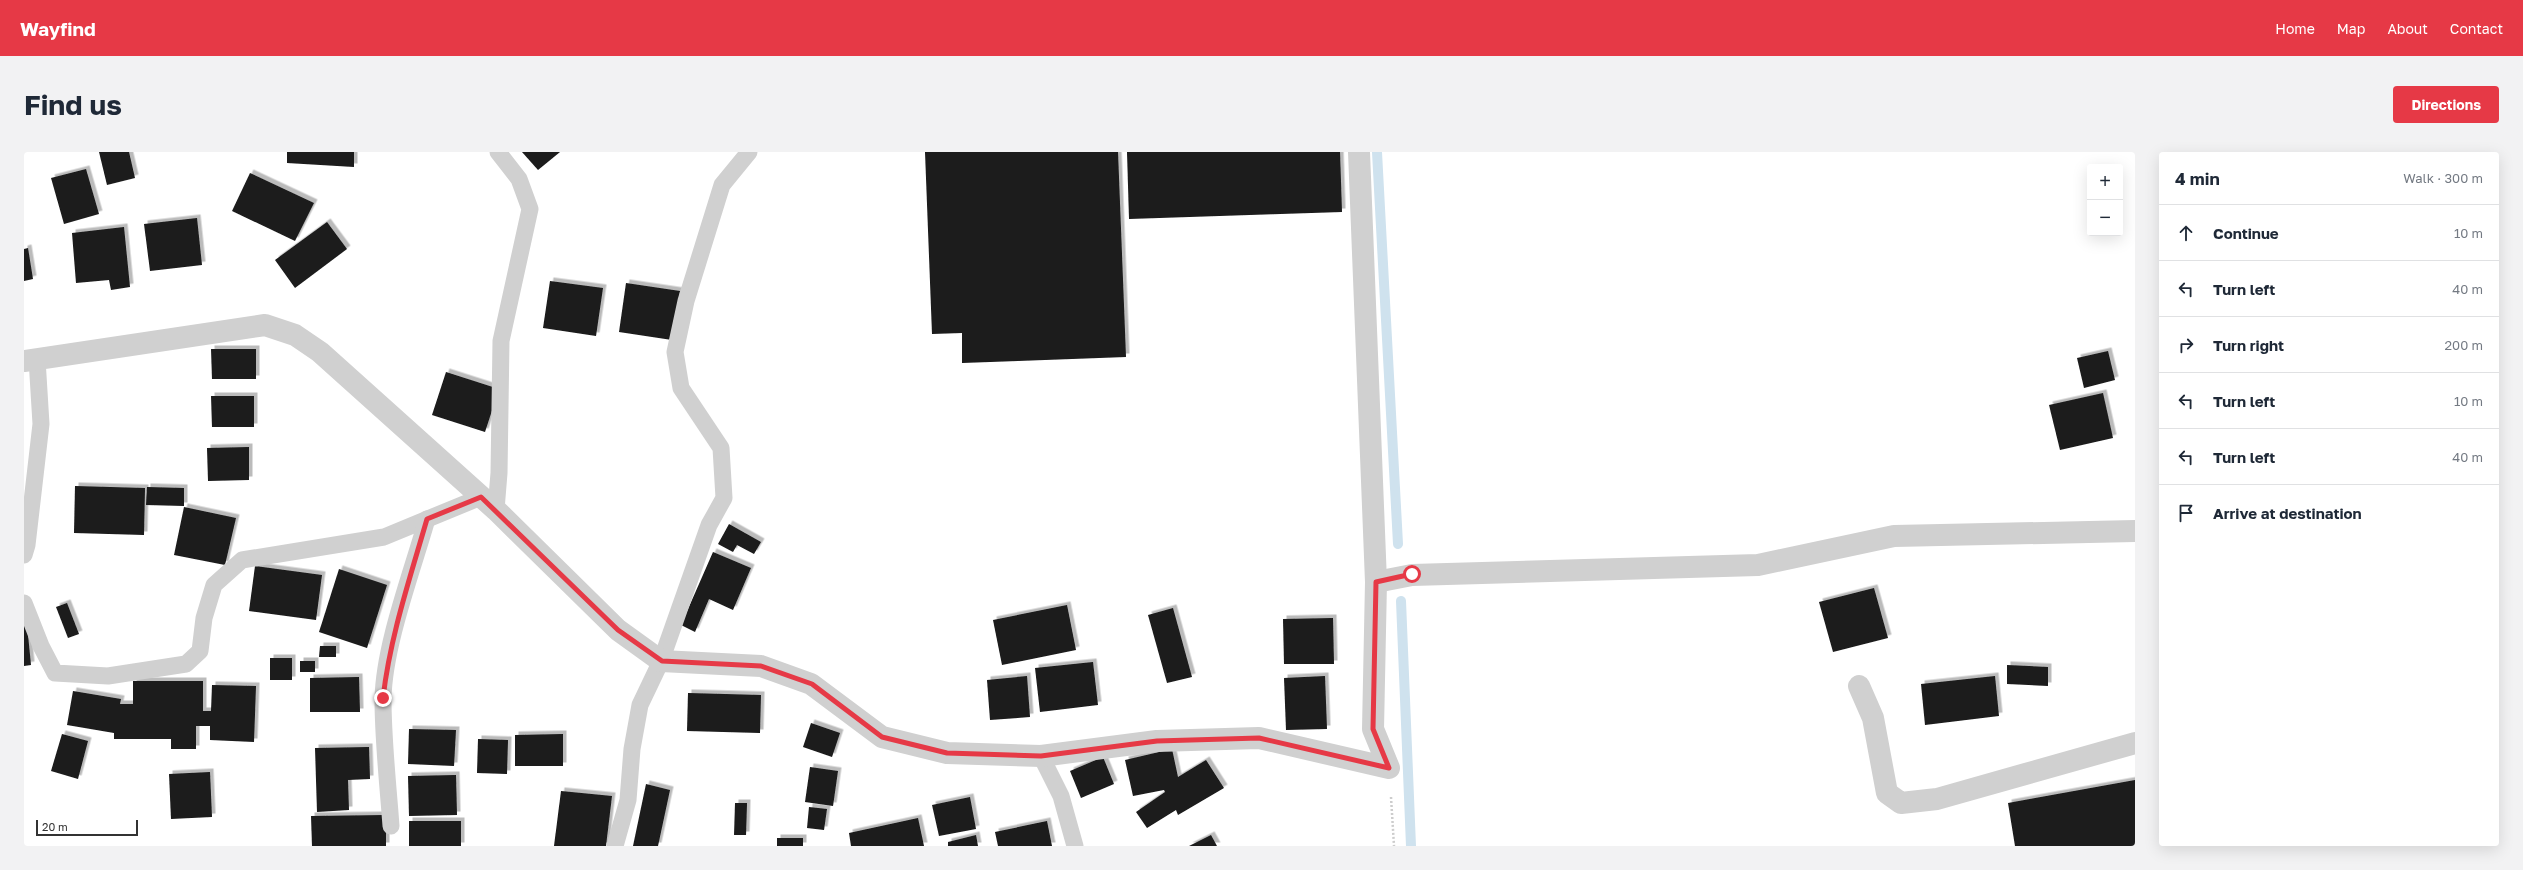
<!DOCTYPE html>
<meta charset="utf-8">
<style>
:root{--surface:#fff;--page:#f2f2f3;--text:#1f2937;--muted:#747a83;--line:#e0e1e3;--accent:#e63946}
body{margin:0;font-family:"Golos Text",sans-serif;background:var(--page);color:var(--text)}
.controls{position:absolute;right:12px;top:12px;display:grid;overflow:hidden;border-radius:4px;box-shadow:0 4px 16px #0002}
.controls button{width:36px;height:36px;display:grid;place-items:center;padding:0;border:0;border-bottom:1px solid var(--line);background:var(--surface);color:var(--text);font:20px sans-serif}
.scale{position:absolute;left:12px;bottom:10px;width:102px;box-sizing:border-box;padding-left:4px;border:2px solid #333;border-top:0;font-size:11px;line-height:14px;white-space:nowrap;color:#333;-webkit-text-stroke:3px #fff;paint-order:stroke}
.stop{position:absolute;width:12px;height:12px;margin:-9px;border:3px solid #e63946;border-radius:50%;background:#fff}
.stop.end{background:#e63946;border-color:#fff;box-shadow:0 1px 4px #0008}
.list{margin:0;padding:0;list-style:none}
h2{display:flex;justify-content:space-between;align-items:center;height:52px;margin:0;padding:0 16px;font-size:17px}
h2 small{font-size:13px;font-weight:400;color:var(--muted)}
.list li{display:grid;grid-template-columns:26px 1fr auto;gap:12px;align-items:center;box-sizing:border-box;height:56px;padding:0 16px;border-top:1px solid var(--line)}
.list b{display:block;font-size:15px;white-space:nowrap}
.list em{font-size:13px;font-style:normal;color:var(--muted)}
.icon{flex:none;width:22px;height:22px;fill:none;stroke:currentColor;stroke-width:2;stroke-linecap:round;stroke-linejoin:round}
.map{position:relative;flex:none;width:2111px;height:694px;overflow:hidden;border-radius:4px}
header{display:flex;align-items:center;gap:24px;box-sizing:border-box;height:56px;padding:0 20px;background:var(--accent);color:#fff}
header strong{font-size:19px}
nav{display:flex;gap:22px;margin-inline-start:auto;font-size:14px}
.intro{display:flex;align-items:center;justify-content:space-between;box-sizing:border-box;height:96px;padding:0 24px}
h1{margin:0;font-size:28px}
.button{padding:10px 18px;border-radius:4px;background:var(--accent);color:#fff;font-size:14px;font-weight:700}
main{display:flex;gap:24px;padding:0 24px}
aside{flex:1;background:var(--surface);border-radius:4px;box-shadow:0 4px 16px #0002}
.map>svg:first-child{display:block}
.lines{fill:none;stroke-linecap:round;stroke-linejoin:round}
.stream{stroke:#cfe2ee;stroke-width:10}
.building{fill:#1a1a1a;filter:url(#shadow)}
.path{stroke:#cdcdcd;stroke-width:2.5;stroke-dasharray:2 2;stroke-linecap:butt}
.service{stroke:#d0d0d0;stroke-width:17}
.minor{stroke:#d0d0d0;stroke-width:22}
.route{stroke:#e63946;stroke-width:5}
</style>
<header>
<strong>Wayfind</strong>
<nav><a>Home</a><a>Map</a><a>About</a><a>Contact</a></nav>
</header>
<div class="intro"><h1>Find us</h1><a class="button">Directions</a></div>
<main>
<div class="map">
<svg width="2111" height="694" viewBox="0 0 2111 694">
<defs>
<filter id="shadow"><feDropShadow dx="3.5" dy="-3.5" stdDeviation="0" flood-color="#0004"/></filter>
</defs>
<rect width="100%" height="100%" fill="#fff"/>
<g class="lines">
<g class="stream">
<polyline points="1353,0 1374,392"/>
<polyline points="1377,449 1387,694"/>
</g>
</g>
<g class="building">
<polygon points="75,0 105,0 111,26 83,33"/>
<polygon points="263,0 330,0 330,15 263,11"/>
<polygon points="498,0 536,0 514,18"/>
<polygon points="901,0 1094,0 1102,205 938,211 938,181 908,182"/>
<polygon points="1103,0 1316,0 1318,60 1105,67"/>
<polygon points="62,17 75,62 40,72 27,26"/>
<polygon points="226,21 290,51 271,89 208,59"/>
<polygon points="173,66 178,113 126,119 120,72"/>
<polygon points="303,70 323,97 271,136 251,108"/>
<polygon points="100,75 106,135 87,138 85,128 52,131 48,81"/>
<polygon points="4,96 9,127 0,129 0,97"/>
<polygon points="526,129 579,136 572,184 519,176"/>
<polygon points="602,131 656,139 648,188 595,180"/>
<polygon points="187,197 232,197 232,227 188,227"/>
<polygon points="2084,199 2091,228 2060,236 2053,206"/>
<polygon points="422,220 475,237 461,280 408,263"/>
<polygon points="2079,241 2089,286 2036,298 2025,253"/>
<polygon points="187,244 230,244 230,275 188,275"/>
<polygon points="225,295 225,328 184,329 183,296"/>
<polygon points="51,334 121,336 120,383 50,381"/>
<polygon points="123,335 160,336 160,354 122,353"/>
<polygon points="160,355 212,366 201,413 150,403"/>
<polygon points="705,372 737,390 730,402 713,393 709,400 694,392"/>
<polygon points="689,400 727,416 709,458 685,447 671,480 657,473"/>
<polygon points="231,414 298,423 292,468 225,459"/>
<polygon points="315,417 363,433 343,496 295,480"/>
<polygon points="1850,436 1864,486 1809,500 1795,450"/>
<polygon points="43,451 55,482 44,486 32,455"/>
<polygon points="1043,453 1052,498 978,513 969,468"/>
<polygon points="1149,456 1168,525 1143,531 1124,463"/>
<polygon points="1309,466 1310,512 1260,512 1259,467"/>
<polygon points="3,473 7,513 0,514 0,474"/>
<polygon points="296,494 312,494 312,505 295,505"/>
<rect x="246" y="506" width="22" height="22"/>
<rect x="276" y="509" width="15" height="11"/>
<polygon points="1069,510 1074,553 1016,560 1011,516"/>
<polygon points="1983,513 2024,515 2024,534 1983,532"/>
<polygon points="1003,524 1006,565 966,568 963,528"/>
<polygon points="1301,524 1303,577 1262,578 1260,526"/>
<polygon points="1971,524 1975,564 1901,573 1897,532"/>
<polygon points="335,525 336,560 286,560 286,526"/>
<polygon points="109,529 179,529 179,559 187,559 188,533 232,534 230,590 186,588 186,574 172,574 172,597 147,597 147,587 90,587 90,581 43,573 49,539 97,547 96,552 109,552"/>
<polygon points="664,541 737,543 736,581 663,579"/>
<polygon points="787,571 816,581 808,605 779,595"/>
<polygon points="385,577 432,578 430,614 384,612"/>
<polygon points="38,582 64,589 54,627 27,619"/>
<polygon points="539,582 539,614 491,614 491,583"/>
<polygon points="454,587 484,588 483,622 453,621"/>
<polygon points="345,595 346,627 324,628 325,658 293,660 291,596"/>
<polygon points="1148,597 1154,625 1182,608 1200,636 1154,663 1152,658 1123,676 1112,660 1141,640 1140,638 1109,644 1101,608"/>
<polygon points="1079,605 1090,632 1057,646 1046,619"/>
<polygon points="786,615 814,619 809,654 781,650"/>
<polygon points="186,620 188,665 147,667 145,622"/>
<polygon points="432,623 433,663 385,664 384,624"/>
<polygon points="2111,628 2111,694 1991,694 1984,651"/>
<polygon points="622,632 646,638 634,694 609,694"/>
<polygon points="537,639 588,644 582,694 530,694"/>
<polygon points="946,645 952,677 915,684 908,653"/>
<polygon points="711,651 723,651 722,683 710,683"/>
<polygon points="785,655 803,657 800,678 783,676"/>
<polygon points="362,663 362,694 288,694 287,664"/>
<polygon points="894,666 900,694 827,694 825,681"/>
<rect x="385" y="669" width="52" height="25"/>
<polygon points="1023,669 1028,694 974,694 971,680"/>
<polygon points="952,683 954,694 924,694 924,690"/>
<polygon points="1187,683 1193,694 1165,694"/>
<rect x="753" y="686" width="26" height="8"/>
</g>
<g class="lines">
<polyline class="path" points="1367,645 1370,694"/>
<g class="service">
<polyline points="472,358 475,321 477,189 506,57 495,27 474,0"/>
<polyline points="0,403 3,393 17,272 13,207"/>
<polyline points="0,451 17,494 31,521 84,524 162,512 176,499 180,466 190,433 218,408 360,385 457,345"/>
<polyline points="1017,604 1037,644 1051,694"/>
<path d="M 367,674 C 364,632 359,589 359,547 C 360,493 388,420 403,367"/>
<polyline points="591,694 604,648 608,597 616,553 637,509 685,373 700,346 697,296 657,236 651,200 662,149 698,33 725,0"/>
</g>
<g class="minor">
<polyline points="0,209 241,173 271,183 296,200 472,358 594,478 637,509 737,514 787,532 858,585 923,601 1017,604 1133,589 1235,586 1365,616 1349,577 1352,430 1335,0"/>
<polyline points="1352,430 1388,423 1734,413 1870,384 2111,379"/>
<polyline points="1835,534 1849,566 1863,641 1877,651 1913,647 2111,591"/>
</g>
</g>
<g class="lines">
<path class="route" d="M 359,546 C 366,485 386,426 403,367 L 457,345 L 594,478 L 638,509 L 737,514 L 788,532 L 858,585 L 923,601 L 1017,604 L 1133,589 L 1235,586 L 1365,616 L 1349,577 L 1352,430 L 1388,422"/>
</g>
</svg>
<div class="controls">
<button>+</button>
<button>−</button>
</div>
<div class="scale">20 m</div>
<div class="stop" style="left:1388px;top:422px"></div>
<div class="stop end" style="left:359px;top:546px"></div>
</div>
<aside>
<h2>4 min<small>Walk · 300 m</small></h2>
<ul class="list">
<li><svg class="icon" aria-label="ahead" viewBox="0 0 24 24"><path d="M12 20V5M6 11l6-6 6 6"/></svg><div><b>Continue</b></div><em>10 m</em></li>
<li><svg class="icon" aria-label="left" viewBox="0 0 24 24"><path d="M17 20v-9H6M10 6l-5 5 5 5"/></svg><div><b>Turn left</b></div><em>40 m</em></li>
<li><svg class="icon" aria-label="right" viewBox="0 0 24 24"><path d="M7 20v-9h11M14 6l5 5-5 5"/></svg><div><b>Turn right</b></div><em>200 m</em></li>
<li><svg class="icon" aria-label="left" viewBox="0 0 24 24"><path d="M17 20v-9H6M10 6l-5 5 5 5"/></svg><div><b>Turn left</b></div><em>10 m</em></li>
<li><svg class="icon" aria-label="left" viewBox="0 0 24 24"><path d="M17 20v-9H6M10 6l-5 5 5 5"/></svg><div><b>Turn left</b></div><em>40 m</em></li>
<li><svg class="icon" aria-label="arrive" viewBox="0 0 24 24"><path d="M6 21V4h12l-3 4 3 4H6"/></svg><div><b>Arrive at destination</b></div></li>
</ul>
</aside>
</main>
